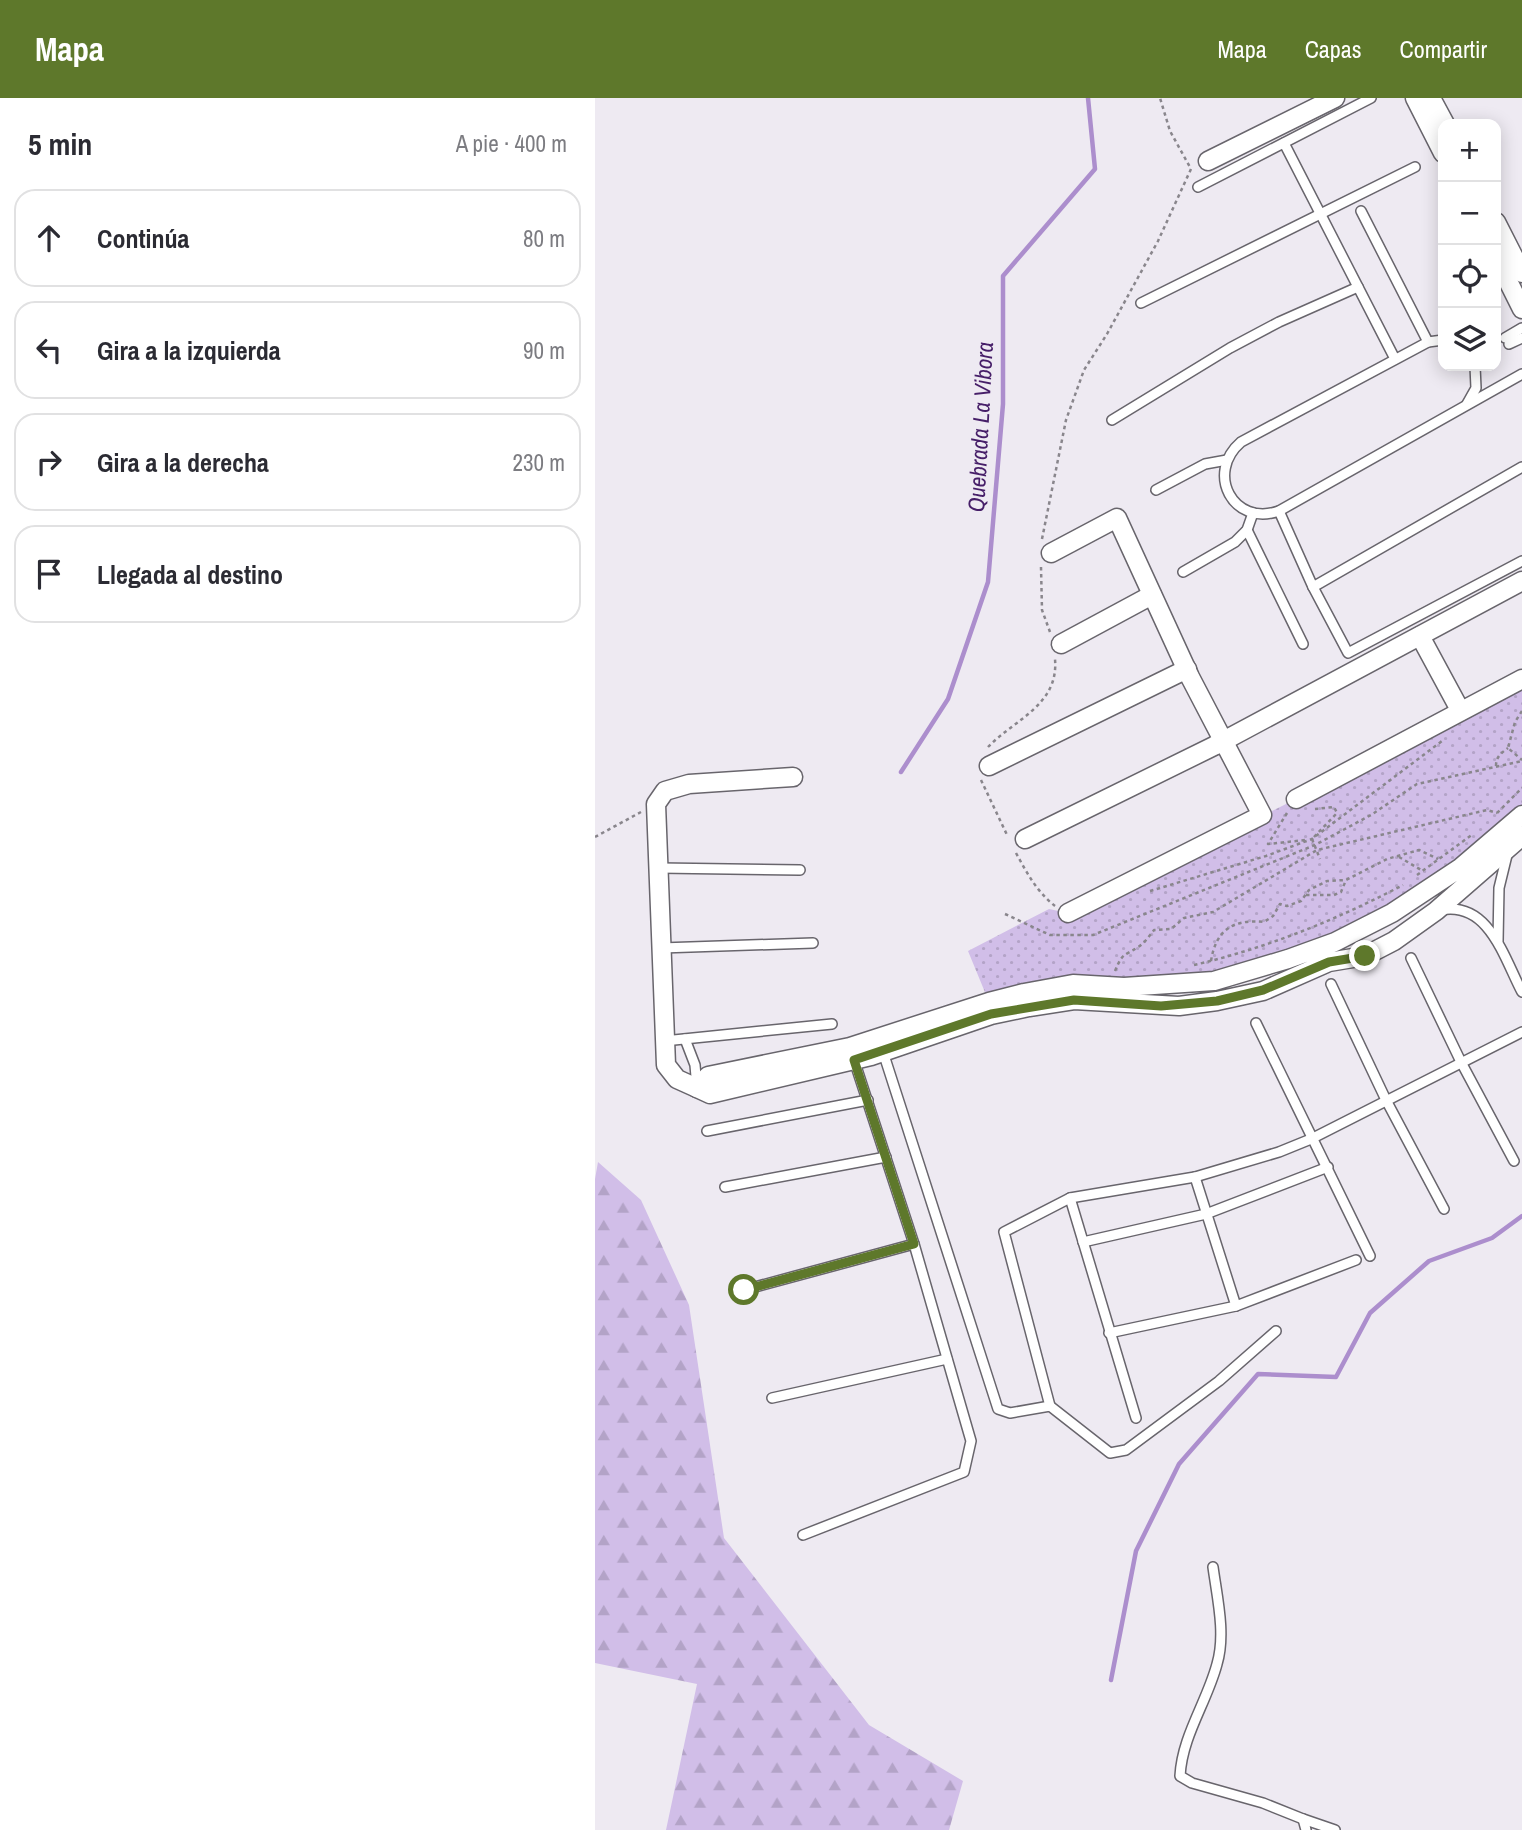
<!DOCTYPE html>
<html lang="es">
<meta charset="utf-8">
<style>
:root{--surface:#fff;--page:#f7f7f7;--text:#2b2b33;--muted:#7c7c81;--line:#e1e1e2;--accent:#5e782b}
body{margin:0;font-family:"Archivo Narrow",sans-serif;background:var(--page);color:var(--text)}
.controls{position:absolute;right:21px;top:21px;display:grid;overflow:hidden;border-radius:14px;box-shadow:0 4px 18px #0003}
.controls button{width:63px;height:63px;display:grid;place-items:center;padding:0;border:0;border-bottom:2px solid var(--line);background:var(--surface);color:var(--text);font:35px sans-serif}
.stop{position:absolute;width:21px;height:21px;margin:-16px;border:5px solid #5e782b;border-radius:50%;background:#fff}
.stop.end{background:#5e782b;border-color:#fff;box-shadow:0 2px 7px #0008}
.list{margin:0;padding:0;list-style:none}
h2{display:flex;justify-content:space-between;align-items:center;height:91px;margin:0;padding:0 28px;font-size:30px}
h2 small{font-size:23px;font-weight:400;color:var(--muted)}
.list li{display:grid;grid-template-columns:46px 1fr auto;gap:21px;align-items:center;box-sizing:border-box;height:98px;margin:0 14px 14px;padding:0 14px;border:2px solid var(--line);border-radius:21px}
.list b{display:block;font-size:26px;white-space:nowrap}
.list em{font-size:23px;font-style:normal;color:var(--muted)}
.icon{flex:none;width:38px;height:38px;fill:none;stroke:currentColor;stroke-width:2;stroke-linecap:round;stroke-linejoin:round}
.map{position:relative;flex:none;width:927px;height:1732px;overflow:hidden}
header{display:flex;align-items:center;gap:42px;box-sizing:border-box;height:98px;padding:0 35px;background:var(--accent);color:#fff}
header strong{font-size:33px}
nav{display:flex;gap:38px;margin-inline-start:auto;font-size:24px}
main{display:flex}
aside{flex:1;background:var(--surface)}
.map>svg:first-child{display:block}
.forest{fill:url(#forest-firs)}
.park{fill:url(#park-dots)}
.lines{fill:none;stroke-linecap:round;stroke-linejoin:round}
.stream{stroke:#ac8ecd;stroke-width:4.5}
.lane-casing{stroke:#68656c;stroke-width:12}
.street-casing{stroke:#68656c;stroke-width:21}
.path{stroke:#89868c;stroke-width:2.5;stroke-dasharray:3.5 3.5;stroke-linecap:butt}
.lane{stroke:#fff;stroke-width:9}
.street{stroke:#fff;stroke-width:18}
.route{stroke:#5e782b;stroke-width:9}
.labels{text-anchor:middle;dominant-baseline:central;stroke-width:6;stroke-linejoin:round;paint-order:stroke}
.water-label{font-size:23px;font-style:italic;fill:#461e68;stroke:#eeeaf2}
</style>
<header>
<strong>Mapa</strong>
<nav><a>Mapa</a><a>Capas</a><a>Compartir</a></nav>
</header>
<main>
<aside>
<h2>5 min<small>A pie · 400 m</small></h2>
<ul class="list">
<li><svg class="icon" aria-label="ahead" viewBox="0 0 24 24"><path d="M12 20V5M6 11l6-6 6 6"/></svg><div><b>Continúa</b></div><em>80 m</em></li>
<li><svg class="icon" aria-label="left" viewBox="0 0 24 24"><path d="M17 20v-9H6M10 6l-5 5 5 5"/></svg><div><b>Gira a la izquierda</b></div><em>90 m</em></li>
<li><svg class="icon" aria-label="right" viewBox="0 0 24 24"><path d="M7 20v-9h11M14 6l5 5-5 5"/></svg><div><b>Gira a la derecha</b></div><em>230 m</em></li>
<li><svg class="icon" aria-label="arrive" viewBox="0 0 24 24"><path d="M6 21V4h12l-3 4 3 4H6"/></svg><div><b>Llegada al destino</b></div></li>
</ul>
</aside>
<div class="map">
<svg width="927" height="1732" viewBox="0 0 927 1732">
<defs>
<pattern id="forest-firs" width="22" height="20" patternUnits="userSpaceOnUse" patternTransform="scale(1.75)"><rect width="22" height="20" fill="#d1bee8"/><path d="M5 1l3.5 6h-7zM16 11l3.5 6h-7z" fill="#b3a3c7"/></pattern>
<pattern id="park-dots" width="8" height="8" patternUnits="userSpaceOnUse" patternTransform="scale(1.75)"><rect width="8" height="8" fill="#d1bee8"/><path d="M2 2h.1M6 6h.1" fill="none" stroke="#b3a3c7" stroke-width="1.8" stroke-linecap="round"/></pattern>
</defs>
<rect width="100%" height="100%" fill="#eeeaf2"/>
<polygon class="forest" points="3,1064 46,1102 94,1207 129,1440 274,1627 368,1683 354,1732 71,1732 102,1586 0,1565 0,1081"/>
<polygon class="park" points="927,581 927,717 823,799 640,878 394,904 373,853 454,811 473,815 701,701"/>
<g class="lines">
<g class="stream">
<polyline points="306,674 353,601 393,484 408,306 408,178 500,71 493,0"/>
<polyline points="516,1582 541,1453 584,1366 663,1276 741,1279 775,1215 834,1163 897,1140 927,1118"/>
</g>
<g class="lane-casing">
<g id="lane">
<polyline points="689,45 800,261"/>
<polyline points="603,89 776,0"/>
<polyline points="766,113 833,244"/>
<polyline points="546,205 820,69"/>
<polyline points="910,240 927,230"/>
<path d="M 848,242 L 833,244 L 646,344 C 610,375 638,429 684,413 L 927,276"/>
<polyline points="914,246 927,240"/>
<polyline points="872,306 881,290 880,268"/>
<polyline points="517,322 635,250 684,224 763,189"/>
<polyline points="561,392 610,366 632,362"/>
<polyline points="684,413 718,489 753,555 927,463"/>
<polyline points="652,432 708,546"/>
<polyline points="588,474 640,444 652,432 658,415"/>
<polyline points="718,489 927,369"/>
<polyline points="64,770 205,772"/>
<path d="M 846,812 C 894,803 909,860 927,894"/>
<polyline points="903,843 904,790 913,753"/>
<polyline points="66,850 218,845"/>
<polyline points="816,860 866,964 919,1063"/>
<polyline points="736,886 791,1002 849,1111"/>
<polyline points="661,925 775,1158"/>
<polyline points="90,941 100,967 102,990"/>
<polyline points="69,943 237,926"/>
<polyline points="288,954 403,1311 415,1315 455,1308 515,1355 531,1352 624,1283 681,1233"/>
<polyline points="112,1033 273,1002"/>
<polyline points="600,1079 641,1208"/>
<polyline points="130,1089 291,1059"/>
<polyline points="475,1100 541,1320"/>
<polyline points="488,1144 611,1116 733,1069"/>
<polyline points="149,1192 319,1146"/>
<polyline points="514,1235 641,1208 761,1162"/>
<polyline points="177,1300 352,1261"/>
<polyline points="455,1308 409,1134 475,1100 600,1079 684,1054 716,1041 927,934"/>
<polyline points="208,1437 369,1374 376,1343 319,1146 259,962"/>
<path d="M 618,1469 C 622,1499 631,1536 622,1566 C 612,1604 587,1638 585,1678 L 597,1685 L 668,1705 L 708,1721"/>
<polyline points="711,1732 708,1721 740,1732"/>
</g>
</g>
<g class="street-casing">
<g id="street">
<polyline points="820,0 848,55"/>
<polyline points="836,0 850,26"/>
<polyline points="613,63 740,0"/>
<polyline points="901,124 927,175"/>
<polyline points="901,159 927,211"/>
<polyline points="456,455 522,420 595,579 667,717 473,815"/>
<polyline points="825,538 865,612"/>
<polyline points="466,546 557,497"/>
<polyline points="394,668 592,571"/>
<polyline points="701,701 927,581"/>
<polyline points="927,717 865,770 797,815 740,844 693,861 619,883 529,889 478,886 429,895 394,904 255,949 113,978 102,990 115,996 276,958 396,917 434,909 479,902 584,908 622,903 668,893 734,864 770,858 799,843 841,813 927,738"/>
<polyline points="430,741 619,648 927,483"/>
<polyline points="102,990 82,981 71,967 61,706 70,693 94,686 198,679"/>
</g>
</g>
<g class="path">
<polyline points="447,441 471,322 489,272 512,236 563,143 596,71 575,33 565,0"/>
<polyline points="446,469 447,512 455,534"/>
<polyline points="927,613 920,624 913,650 927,662"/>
<path d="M 393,649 C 420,621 464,607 460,561"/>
<path d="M 901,668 C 901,659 906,655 913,650"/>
<polyline points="386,682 413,739"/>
<polyline points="692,715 673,746 710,742"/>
<polyline points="902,715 927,690"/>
<polyline points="0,739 46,714"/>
<polyline points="719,739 742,715 739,709 720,711"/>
<polyline points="717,741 725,761"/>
<path d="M 421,755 C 432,775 442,794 460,808"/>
<polyline points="804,759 828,773"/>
<polyline points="822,777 878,736"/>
<polyline points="555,793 671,758 717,741 847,643"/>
<polyline points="711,797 739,797 746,794 751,782"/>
<polyline points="410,816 455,837 498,837 720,747 776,717 822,686 927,663"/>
<path d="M 616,863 C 621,831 639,821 669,824 L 678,818 L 685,806 L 692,808 L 706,803 L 714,792 L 732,783 L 751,782 L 792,761 L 824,752 L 843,761"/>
<path d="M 599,867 C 672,850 741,822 808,787"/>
<path d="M 520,873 C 528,854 528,859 543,849 C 549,846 555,837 559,832 L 576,831 L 589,820 L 618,814 L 722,752 L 892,712 L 902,715"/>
</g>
<use href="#lane" class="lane"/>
<use href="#street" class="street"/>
</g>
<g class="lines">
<polyline class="route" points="149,1192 319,1146 259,962 396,916 479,902 566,908 622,903 668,892 734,864 770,858"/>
</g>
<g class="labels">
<g class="water-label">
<text transform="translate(385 329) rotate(-87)">Quebrada La Vibora</text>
</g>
</g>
</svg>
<div class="controls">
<button>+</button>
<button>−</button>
<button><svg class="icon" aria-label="locate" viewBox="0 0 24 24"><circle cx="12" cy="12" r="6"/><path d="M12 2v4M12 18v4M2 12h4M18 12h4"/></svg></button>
<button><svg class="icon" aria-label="layers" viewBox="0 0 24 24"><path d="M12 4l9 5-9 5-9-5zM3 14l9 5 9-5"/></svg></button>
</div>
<div class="stop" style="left:149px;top:1192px"></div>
<div class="stop end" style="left:770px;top:858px"></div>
</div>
</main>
